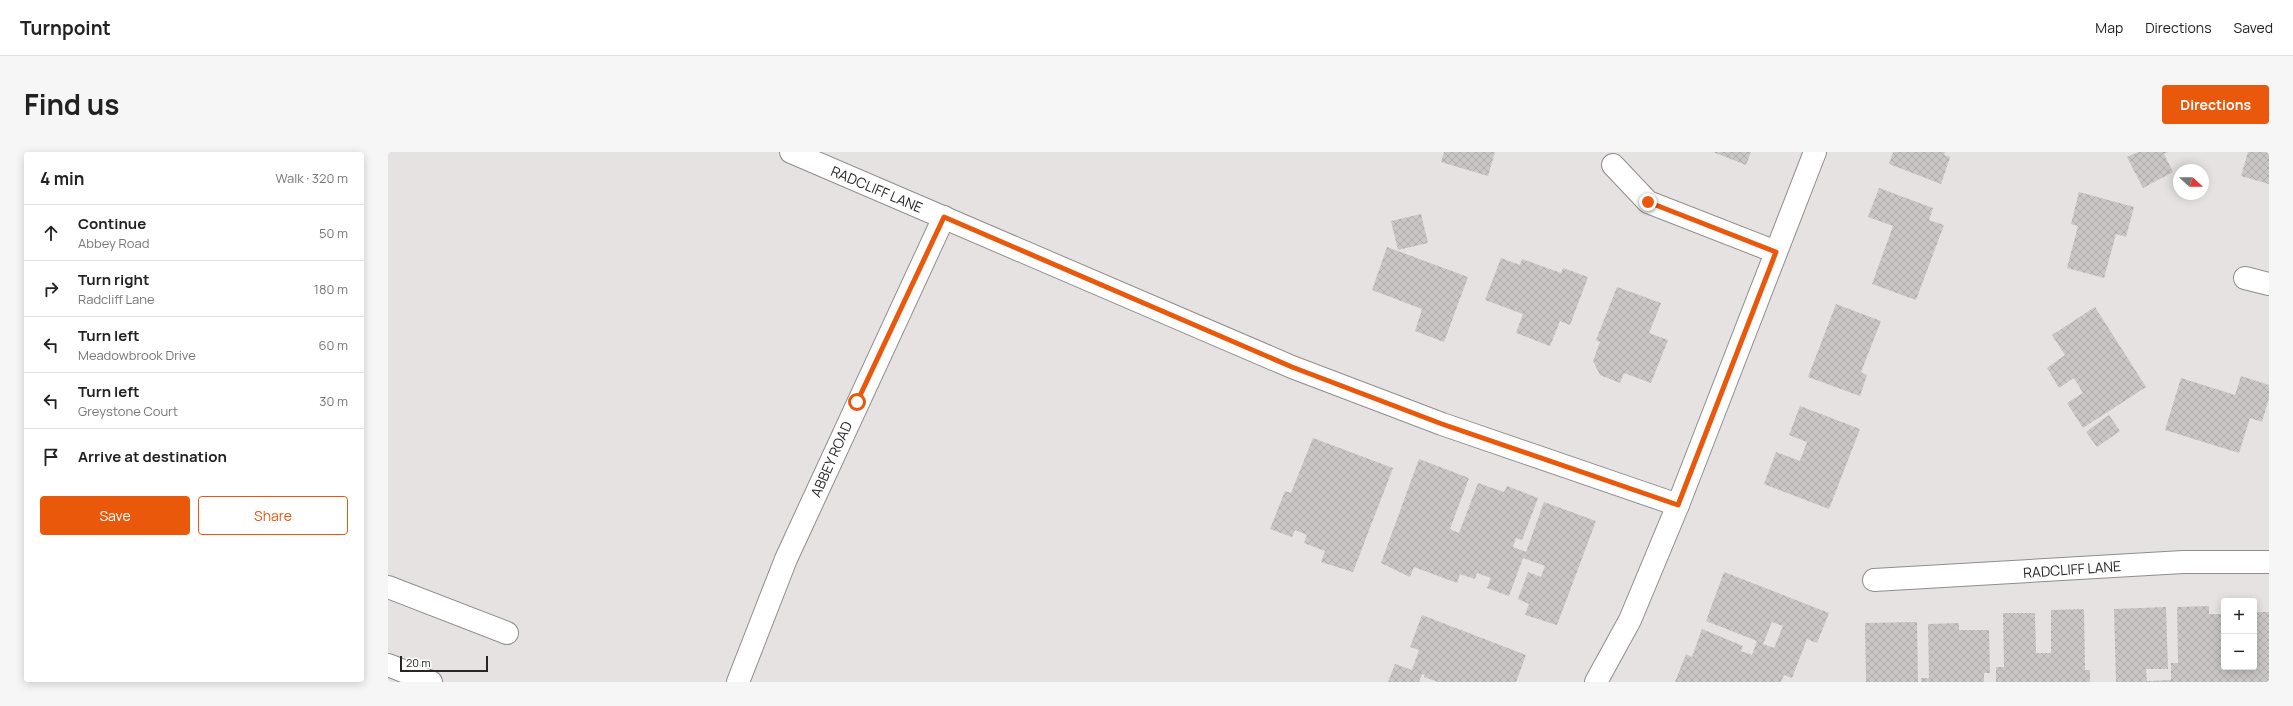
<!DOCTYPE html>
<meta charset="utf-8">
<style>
:root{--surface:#fff;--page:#f6f6f6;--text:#222;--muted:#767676;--line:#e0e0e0;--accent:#ea580c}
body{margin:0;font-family:Manrope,sans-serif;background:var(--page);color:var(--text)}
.controls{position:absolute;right:12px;bottom:12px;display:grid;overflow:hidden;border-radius:4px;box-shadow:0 2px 10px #0003}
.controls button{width:36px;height:36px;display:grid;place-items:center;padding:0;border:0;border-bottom:1px solid var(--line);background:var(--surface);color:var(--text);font:20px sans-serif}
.compass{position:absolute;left:1785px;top:12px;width:36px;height:36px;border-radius:50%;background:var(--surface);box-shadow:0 2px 10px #0003;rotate:111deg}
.scale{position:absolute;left:12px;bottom:10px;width:88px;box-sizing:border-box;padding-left:4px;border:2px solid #272625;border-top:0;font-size:11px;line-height:14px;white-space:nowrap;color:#272625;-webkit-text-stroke:3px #fff;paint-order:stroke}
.stop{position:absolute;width:12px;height:12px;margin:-9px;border:3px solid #ea580c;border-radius:50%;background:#fff}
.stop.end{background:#ea580c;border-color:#fff;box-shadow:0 1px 4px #0008}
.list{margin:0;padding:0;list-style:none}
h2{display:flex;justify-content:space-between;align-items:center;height:52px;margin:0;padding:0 16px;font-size:17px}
h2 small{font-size:13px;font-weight:400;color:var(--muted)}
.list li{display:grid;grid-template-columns:26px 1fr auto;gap:12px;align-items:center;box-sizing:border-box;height:56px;padding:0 16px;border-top:1px solid var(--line)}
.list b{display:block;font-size:15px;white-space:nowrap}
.list p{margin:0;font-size:13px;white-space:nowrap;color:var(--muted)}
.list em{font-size:13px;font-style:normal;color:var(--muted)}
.actions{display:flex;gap:8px;padding:12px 16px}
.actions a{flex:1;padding:9px 0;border:1px solid var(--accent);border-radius:4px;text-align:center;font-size:14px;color:var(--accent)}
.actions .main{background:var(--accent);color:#fff}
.icon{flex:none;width:22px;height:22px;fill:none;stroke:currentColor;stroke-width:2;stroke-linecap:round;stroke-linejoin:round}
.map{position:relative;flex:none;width:1881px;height:530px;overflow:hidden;border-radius:4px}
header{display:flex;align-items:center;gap:24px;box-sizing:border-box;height:56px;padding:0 20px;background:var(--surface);border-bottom:1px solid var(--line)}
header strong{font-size:19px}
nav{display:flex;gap:22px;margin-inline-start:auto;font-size:14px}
.intro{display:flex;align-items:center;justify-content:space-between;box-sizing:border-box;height:96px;padding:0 24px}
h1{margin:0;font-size:28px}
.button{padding:10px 18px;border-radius:4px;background:var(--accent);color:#fff;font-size:14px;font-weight:700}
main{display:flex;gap:24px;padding:0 24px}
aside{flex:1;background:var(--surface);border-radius:4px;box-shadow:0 2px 10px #0003}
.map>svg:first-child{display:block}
.building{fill:url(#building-cross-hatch);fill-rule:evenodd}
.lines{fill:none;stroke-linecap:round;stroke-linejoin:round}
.street-casing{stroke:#908d8c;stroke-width:24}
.secondary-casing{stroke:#908d8c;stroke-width:24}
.street{stroke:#fff;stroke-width:22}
.secondary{stroke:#fff;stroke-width:22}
.route{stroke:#ea580c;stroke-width:5}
.labels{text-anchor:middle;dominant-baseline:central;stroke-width:3.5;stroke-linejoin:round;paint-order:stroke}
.street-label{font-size:14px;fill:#272625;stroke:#fff}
</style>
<header>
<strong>Turnpoint</strong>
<nav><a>Map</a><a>Directions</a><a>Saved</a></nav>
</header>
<div class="intro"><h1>Find us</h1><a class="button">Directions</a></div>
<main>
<aside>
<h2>4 min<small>Walk · 320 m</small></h2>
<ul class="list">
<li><svg class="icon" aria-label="ahead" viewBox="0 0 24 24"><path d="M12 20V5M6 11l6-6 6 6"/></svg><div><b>Continue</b><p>Abbey Road</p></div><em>50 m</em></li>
<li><svg class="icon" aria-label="right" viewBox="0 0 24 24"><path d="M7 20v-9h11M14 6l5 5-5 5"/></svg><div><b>Turn right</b><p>Radcliff Lane</p></div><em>180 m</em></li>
<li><svg class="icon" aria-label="left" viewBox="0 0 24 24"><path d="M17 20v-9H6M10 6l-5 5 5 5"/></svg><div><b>Turn left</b><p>Meadowbrook Drive</p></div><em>60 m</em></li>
<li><svg class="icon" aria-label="left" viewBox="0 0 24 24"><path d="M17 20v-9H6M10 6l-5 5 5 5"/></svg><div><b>Turn left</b><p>Greystone Court</p></div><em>30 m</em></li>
<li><svg class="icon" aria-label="arrive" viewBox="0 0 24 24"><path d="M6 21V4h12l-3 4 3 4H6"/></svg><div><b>Arrive at destination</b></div></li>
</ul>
<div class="actions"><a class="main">Save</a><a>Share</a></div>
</aside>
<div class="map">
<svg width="1881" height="530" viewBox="0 0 1881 530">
<defs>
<pattern id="building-cross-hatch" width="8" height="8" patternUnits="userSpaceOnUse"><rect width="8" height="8" fill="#cac6c5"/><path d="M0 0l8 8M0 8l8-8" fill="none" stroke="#aeaaa9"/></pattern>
</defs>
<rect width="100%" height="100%" fill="#e6e2e1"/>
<g class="building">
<polygon points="1056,0 1107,0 1100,24 1053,10"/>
<polygon points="1325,0 1363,0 1358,13"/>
<polygon points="1505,0 1557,0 1556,3 1562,5 1553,32 1501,12"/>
<polygon points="1750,0 1780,0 1776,2 1785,20 1755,36 1739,5"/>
<polygon points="1860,0 1881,0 1881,32 1853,24"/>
<polygon points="1491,36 1545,56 1541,68 1556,73 1528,148 1484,132 1505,74 1480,65"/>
<polygon points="1691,40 1746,55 1738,85 1728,82 1716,126 1679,116 1690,74 1683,72"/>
<polygon points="1033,62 1040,91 1010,98 1003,69"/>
<polygon points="999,95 1080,125 1056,190 1027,179 1034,157 984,138"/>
<polygon points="1113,106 1132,113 1134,107 1173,121 1175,116 1200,125 1182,173 1172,169 1162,194 1128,181 1135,162 1097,148"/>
<polygon points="1229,135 1273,151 1261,181 1280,188 1263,231 1236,221 1232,231 1212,223 1205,209 1212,190 1208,188"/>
<polygon points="1448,152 1493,169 1473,220 1479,223 1472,244 1420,225"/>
<polygon points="1707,155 1758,235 1695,276 1679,251 1695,241 1686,226 1671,236 1659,216 1677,203 1664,183"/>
<polygon points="1853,224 1881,233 1881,246 1874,270 1862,266 1851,301 1777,278 1793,226 1847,243"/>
<polygon points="1412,254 1472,277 1441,357 1376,332 1388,300 1412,309 1419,290 1401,283"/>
<polygon points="1721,263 1732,279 1709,295 1698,280"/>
<polygon points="925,286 1005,316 965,420 933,410 937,399 916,391 919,383 907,378 904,385 882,377 897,339 903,341"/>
<polygon points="1031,307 1081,326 1062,377 1071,381 1090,331 1116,340 1119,334 1150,346 1134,388 1128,386 1125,395 1138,400 1156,350 1208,369 1169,473 1137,463 1141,452 1130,447 1140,420 1153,425 1157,414 1135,406 1121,444 1099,436 1103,426 1089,421 1087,427 1072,422 1069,431 1026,415 1022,425 993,411"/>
<path d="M 1336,420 L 1441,461 L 1429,491 L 1419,487 L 1404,526 L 1396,523 L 1393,530 L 1287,530 L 1298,502 L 1304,505 L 1314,477 L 1355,494 L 1353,499 L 1364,503 L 1369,489 L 1318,469 ZM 1384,470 L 1395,474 L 1386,496 L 1375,492 Z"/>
<polygon points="1821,454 1821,462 1836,462 1836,515 1866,515 1866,460 1881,460 1881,530 1728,530 1726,457 1778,455 1780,517 1758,517 1759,529 1783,528 1783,511 1790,511 1789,455"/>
<polygon points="1696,457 1697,518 1702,518 1702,530 1608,530 1608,515 1616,515 1615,461 1647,461 1648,501 1663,501 1663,458"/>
<polygon points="1034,463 1138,503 1128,530 1050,530 1036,525 1037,523 1034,522 1031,530 1000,530 1007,512 1024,518 1031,498 1022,495"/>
<polygon points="1529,470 1530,530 1478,530 1477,471"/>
<polygon points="1571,471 1571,478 1601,478 1602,521 1596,521 1596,530 1533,530 1533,526 1541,526 1540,472"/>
</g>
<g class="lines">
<g class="street-casing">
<g id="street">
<polyline points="403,0 904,215 1054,272 1290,353"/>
<polyline points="1225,13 1260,50 1388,100"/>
<polyline points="1857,126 1881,132"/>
<polyline points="1486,428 1795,410 1881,410"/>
<polyline points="0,435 119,481"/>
<polyline points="350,530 398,407 556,65"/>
<polyline points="1208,530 1242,468 1290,353 1427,0"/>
</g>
</g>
<g class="secondary-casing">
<polyline id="secondary" points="0,513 43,530"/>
</g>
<use href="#street" class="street"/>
<use href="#secondary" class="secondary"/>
</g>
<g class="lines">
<polyline class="route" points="469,250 556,65 904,215 1054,272 1290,353 1388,100 1260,50"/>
</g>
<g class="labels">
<g class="street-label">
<text transform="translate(489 37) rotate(23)">RADCLIFF LANE</text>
<text transform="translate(443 307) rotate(-66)">ABBEY ROAD</text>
<text transform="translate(1684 417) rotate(-4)">RADCLIFF LANE</text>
</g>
</g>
</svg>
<div class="controls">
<button>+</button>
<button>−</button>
</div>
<svg class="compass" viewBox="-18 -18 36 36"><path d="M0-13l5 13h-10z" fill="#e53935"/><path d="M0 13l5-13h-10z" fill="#767676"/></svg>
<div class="scale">20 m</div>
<div class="stop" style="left:469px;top:250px"></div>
<div class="stop end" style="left:1260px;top:50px"></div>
</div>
</main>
